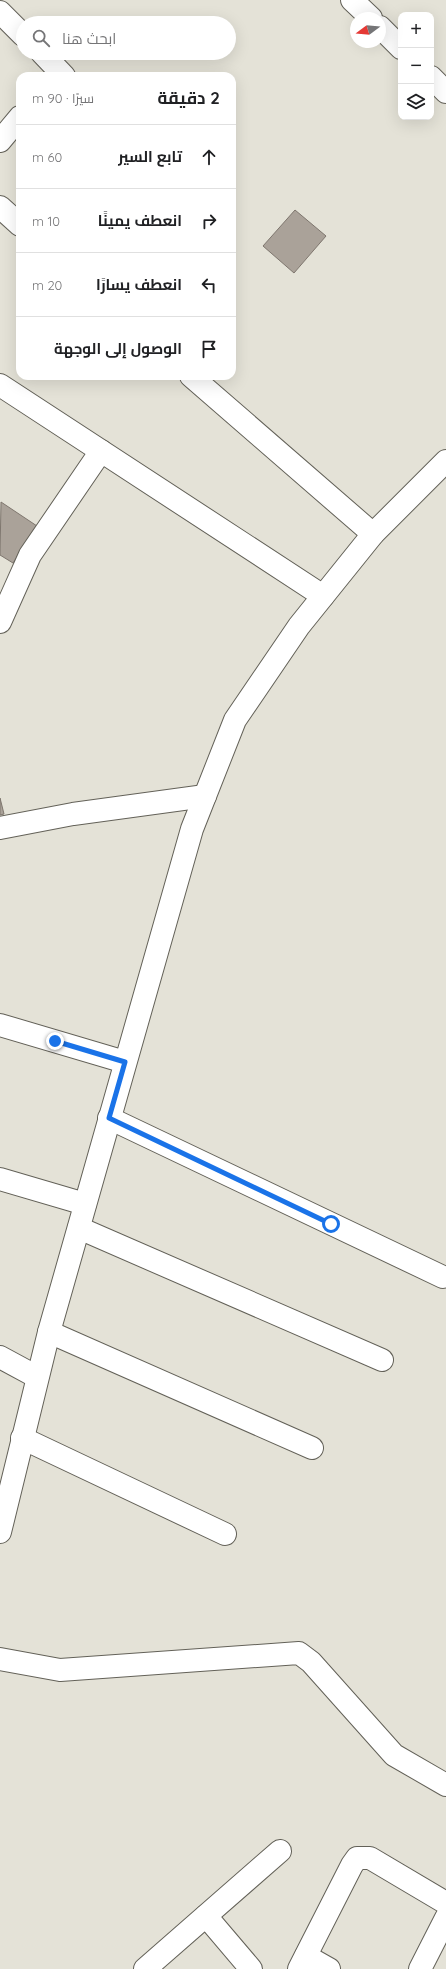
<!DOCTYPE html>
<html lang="ar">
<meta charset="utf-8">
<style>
:root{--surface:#fff;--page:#f2f2f2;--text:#202124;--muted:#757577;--line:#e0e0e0}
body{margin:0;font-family:Quicksand,Cairo,sans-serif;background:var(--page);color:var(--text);direction:rtl}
.controls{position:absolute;right:12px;top:12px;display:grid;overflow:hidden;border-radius:8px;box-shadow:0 4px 16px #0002}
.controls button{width:36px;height:36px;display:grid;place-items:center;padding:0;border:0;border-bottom:1px solid var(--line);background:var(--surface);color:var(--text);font:20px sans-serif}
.compass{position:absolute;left:350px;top:12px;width:36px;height:36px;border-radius:50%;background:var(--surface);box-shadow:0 4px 16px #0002;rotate:254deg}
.stop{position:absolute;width:12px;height:12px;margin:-9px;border:3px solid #1a73e8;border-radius:50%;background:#fff}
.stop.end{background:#1a73e8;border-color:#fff;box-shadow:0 1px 4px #0008}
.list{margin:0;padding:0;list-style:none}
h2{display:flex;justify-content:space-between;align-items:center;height:52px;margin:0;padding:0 16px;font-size:17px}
h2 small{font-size:13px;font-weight:400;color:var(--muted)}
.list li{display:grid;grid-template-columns:26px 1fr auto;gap:12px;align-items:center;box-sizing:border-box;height:64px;padding:0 16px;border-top:1px solid var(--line)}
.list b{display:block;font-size:15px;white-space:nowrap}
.list em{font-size:13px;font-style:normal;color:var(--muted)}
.icon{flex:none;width:22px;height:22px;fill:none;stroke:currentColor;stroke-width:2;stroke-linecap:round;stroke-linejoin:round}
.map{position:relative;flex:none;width:446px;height:1969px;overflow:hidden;direction:ltr}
.search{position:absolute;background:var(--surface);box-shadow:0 4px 16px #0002;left:16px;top:16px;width:220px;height:44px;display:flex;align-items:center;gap:10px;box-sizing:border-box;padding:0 14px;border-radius:22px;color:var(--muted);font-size:15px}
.panel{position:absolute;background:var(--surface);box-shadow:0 4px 16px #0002;left:16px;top:72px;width:220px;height:308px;border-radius:12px;direction:rtl}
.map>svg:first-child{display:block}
.building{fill:#aaa299;stroke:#7e766e}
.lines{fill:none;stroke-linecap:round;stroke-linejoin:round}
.minor-casing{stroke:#636158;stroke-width:24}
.minor{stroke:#fff;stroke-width:22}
.route{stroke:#1a73e8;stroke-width:5}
</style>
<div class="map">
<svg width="446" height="1969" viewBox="0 0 446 1969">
<rect width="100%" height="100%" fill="#e4e2d7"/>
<g class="building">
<polygon points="295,210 326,236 294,273 263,246"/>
<polygon points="1,502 37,526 13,563 0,555"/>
<polygon points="0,798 4,814 0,815"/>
</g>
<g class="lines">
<g class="minor-casing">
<g id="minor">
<polyline points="352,0 371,18"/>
<polyline points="0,12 23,35"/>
<polyline points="380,27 401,48"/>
<polyline points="42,53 64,76"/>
<polyline points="431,77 446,92"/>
<polyline points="0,141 20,117"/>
<polyline points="0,207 20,225"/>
<polyline points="191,376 373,534"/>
<polyline points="0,385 323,596"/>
<polyline points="0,622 30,555 101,451"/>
<polyline points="0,828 73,814 205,796"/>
<polyline points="0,1025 125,1062"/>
<polyline points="109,1118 443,1277"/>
<polyline points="0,1179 85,1204"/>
<polyline points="79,1228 382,1360"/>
<polyline points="49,1332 312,1448"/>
<polyline points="0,1357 37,1377"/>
<polyline points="22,1438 225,1534"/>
<polyline points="0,1532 49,1332 192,829 235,720 299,626 373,534 446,461"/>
<polyline points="0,1659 60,1670 299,1653 311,1662 394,1755 446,1785"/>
<polyline points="206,1916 251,1969"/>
<polyline points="306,1956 329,1969"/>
<polyline points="145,1969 280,1851"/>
<polyline points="299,1969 352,1865 357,1858 370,1858 446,1903"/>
<polyline points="420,1969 446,1918"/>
</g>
</g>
<use href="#minor" class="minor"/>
</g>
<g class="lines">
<polyline class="route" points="55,1041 125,1062 109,1118 331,1224"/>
</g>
</svg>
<div class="controls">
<button>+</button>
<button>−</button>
<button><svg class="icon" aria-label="layers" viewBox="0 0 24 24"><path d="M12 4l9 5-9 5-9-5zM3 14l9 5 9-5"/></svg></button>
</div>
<svg class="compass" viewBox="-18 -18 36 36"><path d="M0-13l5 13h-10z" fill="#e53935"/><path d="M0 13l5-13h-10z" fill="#757577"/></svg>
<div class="stop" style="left:331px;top:1224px"></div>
<div class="stop end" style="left:55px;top:1041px"></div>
<div class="search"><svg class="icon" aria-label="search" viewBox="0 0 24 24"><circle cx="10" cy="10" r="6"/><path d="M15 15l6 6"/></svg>ابحث هنا</div>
<section class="panel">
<h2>2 دقيقة<small>سيرًا · 90 m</small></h2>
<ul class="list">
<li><svg class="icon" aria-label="ahead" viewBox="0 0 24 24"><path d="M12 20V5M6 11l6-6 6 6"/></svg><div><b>تابع السير</b></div><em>60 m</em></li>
<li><svg class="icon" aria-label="right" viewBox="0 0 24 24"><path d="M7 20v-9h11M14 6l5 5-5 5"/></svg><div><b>انعطف يمينًا</b></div><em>10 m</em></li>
<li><svg class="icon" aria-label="left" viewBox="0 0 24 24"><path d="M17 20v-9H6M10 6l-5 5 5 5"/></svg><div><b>انعطف يسارًا</b></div><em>20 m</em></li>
<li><svg class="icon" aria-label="arrive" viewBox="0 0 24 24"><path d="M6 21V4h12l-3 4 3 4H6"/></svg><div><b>الوصول إلى الوجهة</b></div></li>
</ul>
</section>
</div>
